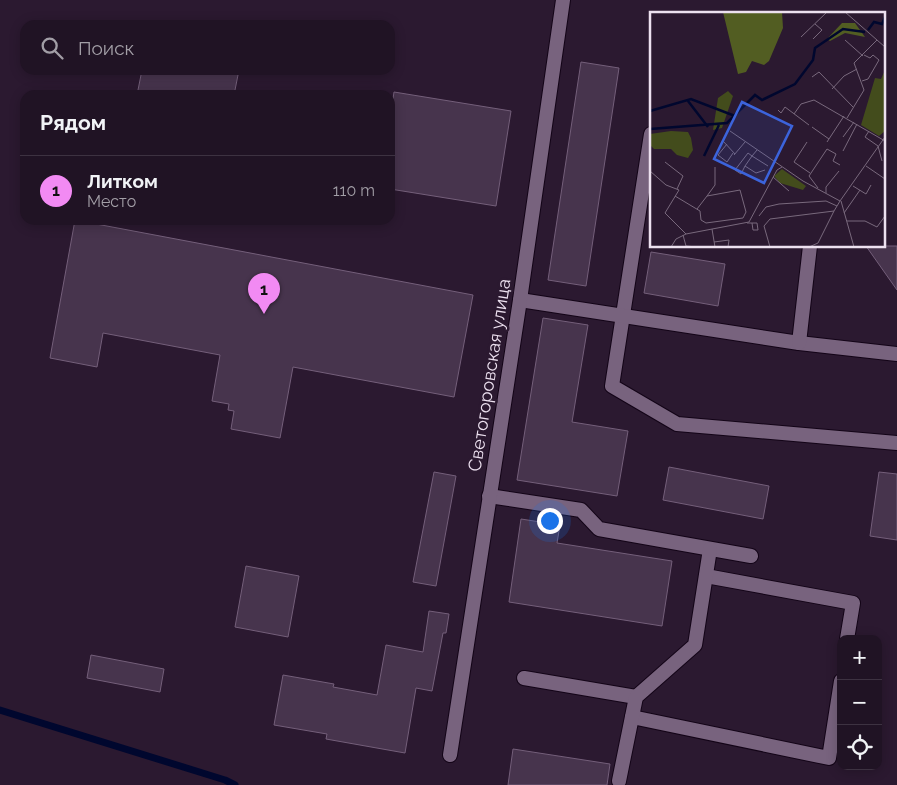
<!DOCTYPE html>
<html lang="ru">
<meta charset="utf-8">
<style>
:root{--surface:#201324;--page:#2d2031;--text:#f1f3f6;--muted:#a29ea6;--line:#3d3241;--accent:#f28af3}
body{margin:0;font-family:Raleway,sans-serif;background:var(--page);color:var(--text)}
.controls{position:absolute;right:15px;bottom:15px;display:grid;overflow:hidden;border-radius:10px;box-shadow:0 2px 12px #0003}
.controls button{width:45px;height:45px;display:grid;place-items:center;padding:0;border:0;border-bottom:1px solid var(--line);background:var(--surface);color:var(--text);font:25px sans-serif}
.you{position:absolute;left:549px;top:520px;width:18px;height:18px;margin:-12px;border:4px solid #fff;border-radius:50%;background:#1a73e8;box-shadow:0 0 0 8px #1a73e833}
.badge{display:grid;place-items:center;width:32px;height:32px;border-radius:50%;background:var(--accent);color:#111;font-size:16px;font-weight:700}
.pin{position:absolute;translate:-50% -41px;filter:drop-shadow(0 1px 2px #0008)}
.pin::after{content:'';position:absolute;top:26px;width:18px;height:15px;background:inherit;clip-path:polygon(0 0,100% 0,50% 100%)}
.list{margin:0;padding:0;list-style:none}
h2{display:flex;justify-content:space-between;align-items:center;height:65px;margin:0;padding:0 20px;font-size:21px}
h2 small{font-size:16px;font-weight:400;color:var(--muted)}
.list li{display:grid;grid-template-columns:32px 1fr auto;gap:15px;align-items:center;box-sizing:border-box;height:70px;padding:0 20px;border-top:1px solid var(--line)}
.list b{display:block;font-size:19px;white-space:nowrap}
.list p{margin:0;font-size:16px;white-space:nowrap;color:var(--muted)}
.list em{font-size:16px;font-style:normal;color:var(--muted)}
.icon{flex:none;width:28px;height:28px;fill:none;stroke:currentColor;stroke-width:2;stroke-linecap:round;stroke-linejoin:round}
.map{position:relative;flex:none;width:897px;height:785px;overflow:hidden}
.search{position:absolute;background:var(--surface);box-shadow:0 2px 12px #0003;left:20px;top:20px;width:375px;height:55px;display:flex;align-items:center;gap:12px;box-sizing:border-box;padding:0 18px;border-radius:15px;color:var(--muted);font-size:19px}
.panel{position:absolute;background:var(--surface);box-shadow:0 2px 12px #0003;left:20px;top:90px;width:375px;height:135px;border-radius:15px}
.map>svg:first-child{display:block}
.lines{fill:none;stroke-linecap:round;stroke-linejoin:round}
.stream{stroke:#00072e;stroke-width:7}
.building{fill:#47344d;stroke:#745f7a}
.service-casing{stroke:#130417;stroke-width:16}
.minor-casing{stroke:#130417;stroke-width:16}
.service{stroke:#78637e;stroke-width:14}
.minor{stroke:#78637e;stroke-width:14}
.labels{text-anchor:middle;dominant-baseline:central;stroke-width:5;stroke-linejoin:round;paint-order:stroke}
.street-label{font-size:18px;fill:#ede1f0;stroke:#2b1930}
.inset-river{fill:none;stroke:#00072e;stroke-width:2.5}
.inset-road{fill:none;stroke:#79697d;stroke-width:1}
.view{fill:#3c64dc;fill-opacity:0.15;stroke:#3c64dc;stroke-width:2.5}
.inset-edge{fill:none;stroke:#ede1f0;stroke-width:2.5}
</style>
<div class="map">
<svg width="897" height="785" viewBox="0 0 897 785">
<rect width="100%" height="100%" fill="#2b1930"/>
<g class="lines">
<polyline class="stream" points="0,710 225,780 235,785"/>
</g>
<g class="building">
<polygon points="581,62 619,68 586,286 548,280"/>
<polygon points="142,70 239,70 234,95 137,95"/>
<polygon points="394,92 511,111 496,206 390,189 390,119"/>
<polygon points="75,220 473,295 454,397 293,367 280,438 231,429 234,411 228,410 229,404 212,401 220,355 103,333 97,367 50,358"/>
<polygon points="866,246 897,246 897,290"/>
<polygon points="651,252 725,264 718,306 644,293"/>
<polygon points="543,318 588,325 572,422 628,431 617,496 517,480"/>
<polygon points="669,467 769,486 763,519 663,500"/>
<polygon points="434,472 456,476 436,586 413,582"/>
<polygon points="879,472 897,474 897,540 870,536"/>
<polygon points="521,519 560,525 557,543 672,561 662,626 509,602"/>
<polygon points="246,566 299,576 288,637 235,627"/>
<polygon points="429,611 449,614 446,633 443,633 432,691 416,688 405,753 326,739 327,734 274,725 283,675 334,684 333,687 377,695 386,645 423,652"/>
<polygon points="91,655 164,669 160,692 87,678"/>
<polygon points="513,749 610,764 607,785 508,785"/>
</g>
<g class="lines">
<g class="service-casing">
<g id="service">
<polyline points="651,134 612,386 677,424 897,443"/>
<polyline points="520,300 799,343 897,354"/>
<polyline points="799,343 810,246"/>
<polyline points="489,496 581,510 599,529 751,556"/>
<polyline points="706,576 853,603 847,639"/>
<polyline points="524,678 636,697"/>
<polyline points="632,717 829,758 841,681"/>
<polyline points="619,781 636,697 695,645 710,549"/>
</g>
</g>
<g class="minor-casing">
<polyline id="minor" points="450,755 520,300 563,0"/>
</g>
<use href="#service" class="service"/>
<use href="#minor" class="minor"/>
</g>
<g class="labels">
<g class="street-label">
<text transform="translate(489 375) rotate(-81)">Светогоровская улица</text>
</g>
</g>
<g transform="translate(650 12)">
<rect width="235" height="235" fill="#2b1930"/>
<path d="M 235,58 L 235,119 L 229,124 L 211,113 L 225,66 L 231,67 ZM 78,79 L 83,84 L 72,116 L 63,118 L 68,86 ZM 21,119 L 38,120 L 41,126 L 43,138 L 38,146 L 27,143 L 21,137 L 4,137 L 0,133 L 0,122 ZM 132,157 L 156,174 L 153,178 L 130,171 L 124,164 Z" fill="#434c1c"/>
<path d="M 73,0 L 132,0 L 133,16 L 119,49 L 114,53 L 102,49 L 96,60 L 88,62 ZM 192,11 L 205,11 L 215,25 L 195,21 L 180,29 L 177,27 Z" fill="#525d22"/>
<path class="inset-river" d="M 218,18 L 224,10 L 232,12 L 235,5M 38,89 L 58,115M 0,99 L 41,87 L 85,104M 0,117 L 77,111 L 105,83 L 112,88 L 145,72 L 163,48 L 165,36 L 193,17 L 215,20M 54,144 L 69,113"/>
<path class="inset-road" d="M 195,0 L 235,35M 151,25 L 177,0M 163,27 L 172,18 L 165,12M 195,28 L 213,44M 162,65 L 169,60 L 203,95M 212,69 L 218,67 L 229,48 L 223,43 L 220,46 L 214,43M 182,77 L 194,64 L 207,57M 128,98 L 131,101 L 135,95 L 159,113M 144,102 L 151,92 L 164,88 L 235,129M 197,106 L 214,78 L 204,51 L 227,28M 162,115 L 179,127M 80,119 L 153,169 L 190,189 L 235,125M 219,119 L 215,125 L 228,134 L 232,149M 193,125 L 204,110M 73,129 L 85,142M 157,130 L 144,150 L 160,161M 177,130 L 194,104M 77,132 L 68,143 L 77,150 L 83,141M 107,138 L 102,144 L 95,154 L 91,162 L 85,158 L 98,141 L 102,144 L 118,154M 193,139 L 207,112M 84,143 L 95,130M 15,150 L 33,164 L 27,177M 95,154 L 106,161 L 115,158M 216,154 L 235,167M 0,159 L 16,173 L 29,178 L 15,201 L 36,222M 123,165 L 139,179M 203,174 L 216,182 L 221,173M 168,176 L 159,164 L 177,137 L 186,142 L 183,149 L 190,153M 176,181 L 176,175 L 189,159M 25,184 L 50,199 L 51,208 L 56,211 L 93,206 L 96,200 L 90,178 L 57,184 L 47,197M 57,184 L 65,173 L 65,155M 191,189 L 204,235M 194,201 L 210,178M 109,204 L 116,195 L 129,192 L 176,189 L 187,194M 197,209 L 215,209 L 227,215 L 235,204M 97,211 L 107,211 L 108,218 L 103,218 L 102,211M 62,217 L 65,235M 33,223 L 36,234 L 47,235M 64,230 L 79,228 L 78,235M 21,235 L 26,227 L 36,222 L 99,210 L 127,158 L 132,155M 120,235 L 114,214 L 120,207 L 184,199 L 190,189M 159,235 L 168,231 L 184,199"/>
<path class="view" d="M 92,90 L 142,114 L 114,171 L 64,147 Z"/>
<rect width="235" height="235" class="inset-edge"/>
</g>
</svg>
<div class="controls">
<button>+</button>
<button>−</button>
<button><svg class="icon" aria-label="locate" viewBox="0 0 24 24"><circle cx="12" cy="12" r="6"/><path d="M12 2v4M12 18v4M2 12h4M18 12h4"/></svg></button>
</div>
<div class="you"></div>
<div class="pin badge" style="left:264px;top:314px">1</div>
<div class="search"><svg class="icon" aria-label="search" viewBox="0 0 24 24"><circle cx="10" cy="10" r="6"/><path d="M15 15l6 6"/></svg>Поиск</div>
<section class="panel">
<h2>Рядом<small></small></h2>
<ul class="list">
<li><span class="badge">1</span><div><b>Литком</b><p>Место</p></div><em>110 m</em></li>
</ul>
</section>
</div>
